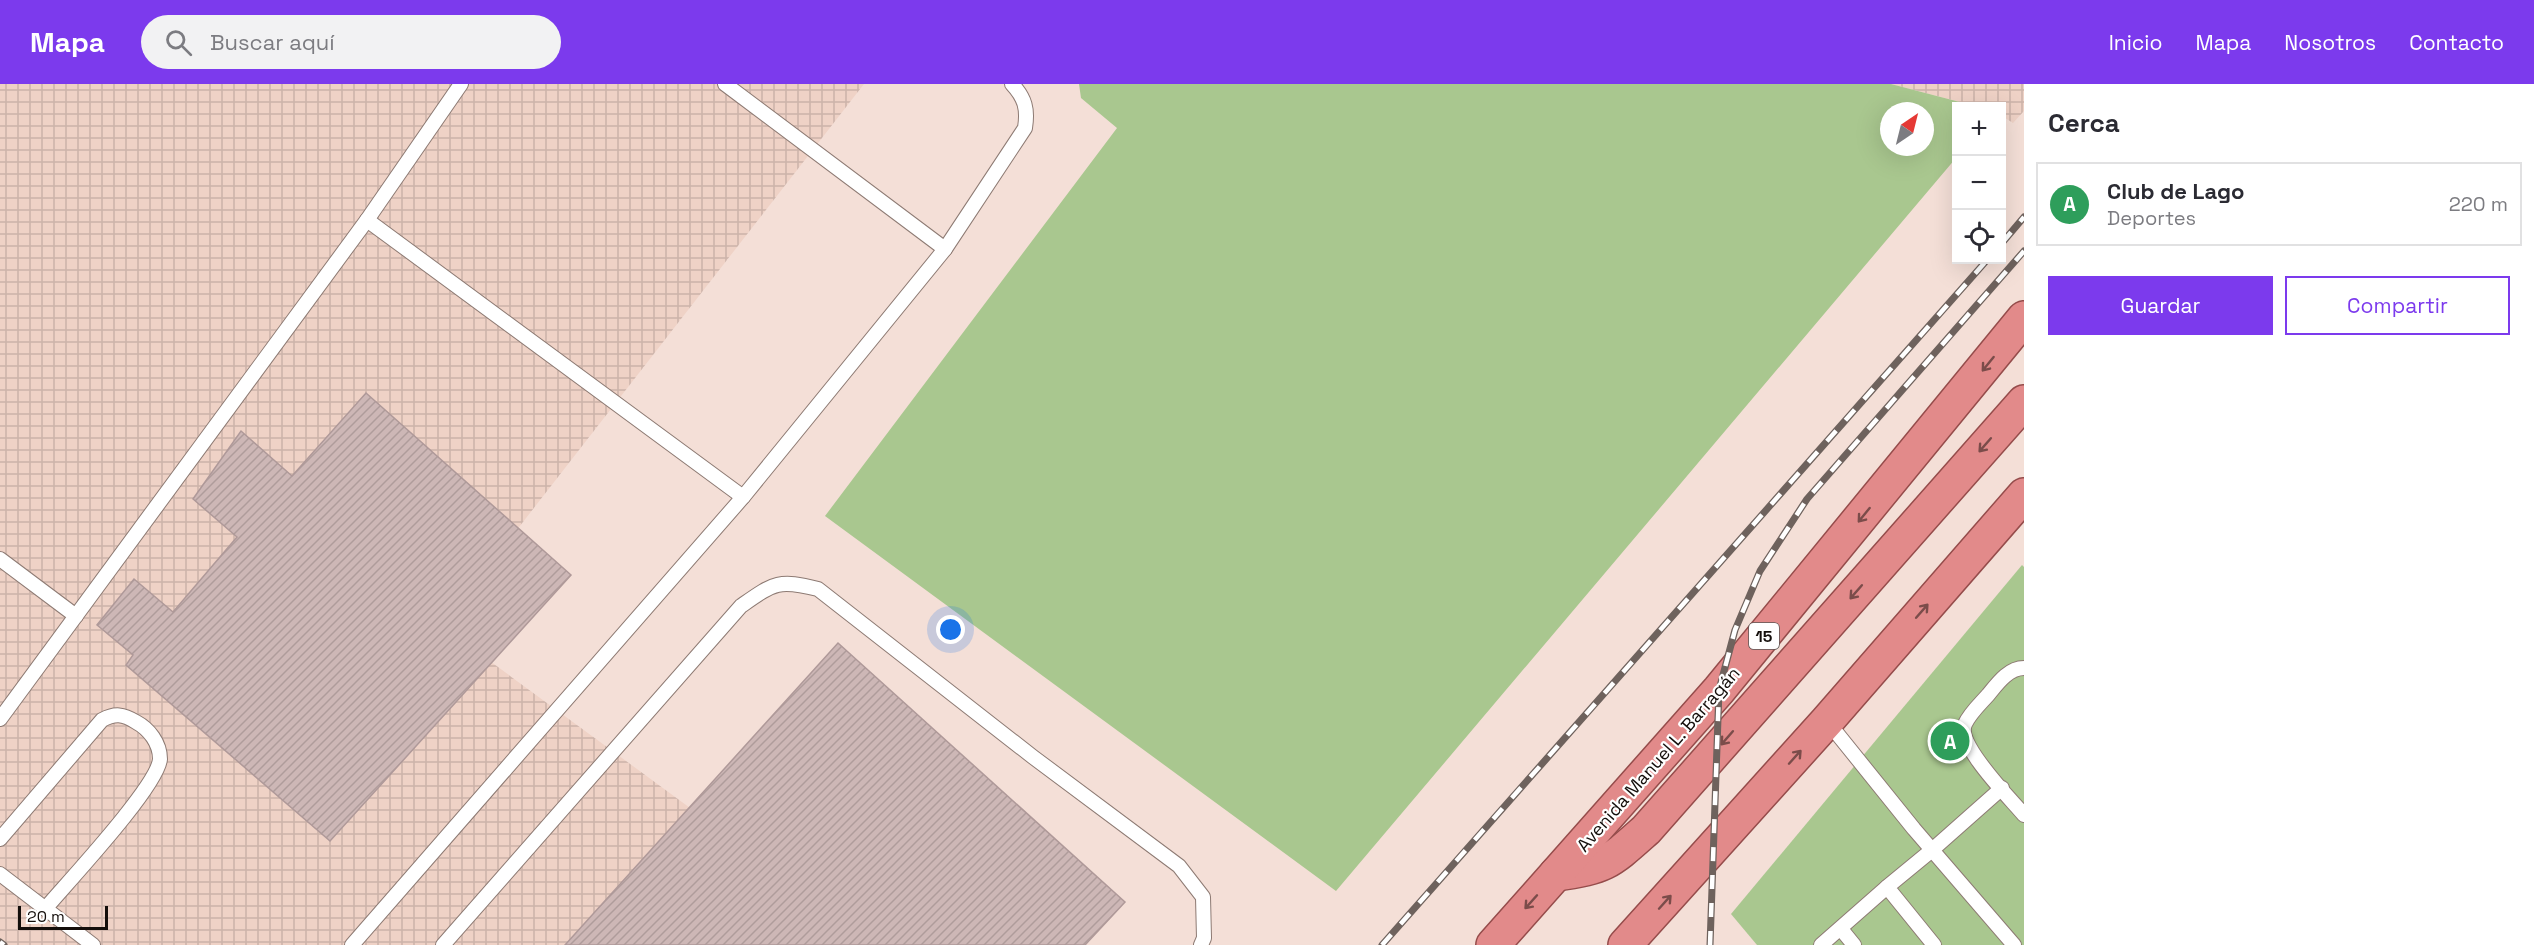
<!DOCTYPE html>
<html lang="es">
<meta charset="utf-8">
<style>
:root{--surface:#fff;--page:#f2f2f3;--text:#2b2b33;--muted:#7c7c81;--line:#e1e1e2;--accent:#7c3aed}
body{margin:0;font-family:"Space Grotesk",sans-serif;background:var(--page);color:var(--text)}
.controls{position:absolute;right:18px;top:18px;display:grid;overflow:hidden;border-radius:0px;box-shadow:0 6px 24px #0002}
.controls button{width:54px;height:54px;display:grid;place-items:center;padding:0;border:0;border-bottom:2px solid var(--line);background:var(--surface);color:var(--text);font:30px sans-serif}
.compass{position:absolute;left:1880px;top:18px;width:54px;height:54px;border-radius:50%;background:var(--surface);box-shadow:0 6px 24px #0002;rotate:35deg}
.scale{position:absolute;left:18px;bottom:15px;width:90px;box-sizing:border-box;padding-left:6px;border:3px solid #140e0b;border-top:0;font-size:16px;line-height:21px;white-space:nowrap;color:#140e0b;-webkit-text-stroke:4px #fff;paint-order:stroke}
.you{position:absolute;left:951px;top:546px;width:21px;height:21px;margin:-15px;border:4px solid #fff;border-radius:50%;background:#1a73e8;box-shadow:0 0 0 9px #1a73e833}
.badge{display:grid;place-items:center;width:39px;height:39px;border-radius:50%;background:var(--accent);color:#fff;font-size:20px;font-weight:700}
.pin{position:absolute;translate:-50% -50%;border:3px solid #fff;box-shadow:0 2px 6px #0006}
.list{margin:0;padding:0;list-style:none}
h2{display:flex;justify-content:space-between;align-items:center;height:78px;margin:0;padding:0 24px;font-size:26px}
h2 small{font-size:20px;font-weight:400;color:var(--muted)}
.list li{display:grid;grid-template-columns:39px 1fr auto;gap:18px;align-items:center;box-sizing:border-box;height:84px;margin:0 12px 12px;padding:0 12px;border:2px solid var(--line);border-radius:0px}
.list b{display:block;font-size:22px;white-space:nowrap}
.list p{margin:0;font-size:20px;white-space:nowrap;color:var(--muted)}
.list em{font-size:20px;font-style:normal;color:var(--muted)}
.actions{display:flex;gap:12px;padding:18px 24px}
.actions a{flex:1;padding:14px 0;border:2px solid var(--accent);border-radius:0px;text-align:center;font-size:21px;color:var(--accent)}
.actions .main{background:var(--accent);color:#fff}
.icon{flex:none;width:33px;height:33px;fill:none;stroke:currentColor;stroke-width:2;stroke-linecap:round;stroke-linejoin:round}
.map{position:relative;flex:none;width:2024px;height:861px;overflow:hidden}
header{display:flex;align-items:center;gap:36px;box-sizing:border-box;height:84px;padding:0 30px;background:var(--accent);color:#fff}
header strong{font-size:28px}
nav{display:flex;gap:33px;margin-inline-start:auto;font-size:21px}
.search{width:420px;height:54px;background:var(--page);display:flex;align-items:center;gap:15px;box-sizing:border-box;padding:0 21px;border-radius:33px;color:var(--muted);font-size:22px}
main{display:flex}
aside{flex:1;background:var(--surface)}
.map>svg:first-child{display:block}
.industrial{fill:url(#industrial-grid)}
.grass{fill:#a9c78f;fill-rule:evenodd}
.building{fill:url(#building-hatch);stroke:#af9999;stroke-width:1.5}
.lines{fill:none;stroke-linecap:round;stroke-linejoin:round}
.service-casing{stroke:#8d7a73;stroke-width:16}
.trunk-casing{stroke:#954c4b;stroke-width:36}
.service{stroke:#fff;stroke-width:14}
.trunk{stroke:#e28a8a;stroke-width:33}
.rail-casing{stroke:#6e625d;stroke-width:7}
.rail{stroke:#fff;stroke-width:4.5;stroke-dasharray:14;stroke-linecap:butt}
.oneway{stroke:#7b4c4a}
.labels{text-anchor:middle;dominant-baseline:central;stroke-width:4.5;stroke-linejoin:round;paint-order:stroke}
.shield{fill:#fff;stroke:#5a5654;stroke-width:1.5}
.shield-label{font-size:16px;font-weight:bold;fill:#140e0b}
.street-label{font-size:18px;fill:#140e0b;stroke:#fff}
</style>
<header>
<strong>Mapa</strong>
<div class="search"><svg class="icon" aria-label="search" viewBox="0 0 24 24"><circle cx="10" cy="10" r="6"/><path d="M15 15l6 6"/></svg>Buscar aquí</div>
<nav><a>Inicio</a><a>Mapa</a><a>Nosotros</a><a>Contacto</a></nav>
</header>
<main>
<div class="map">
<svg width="2024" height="861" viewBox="0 0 2024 861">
<defs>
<pattern id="industrial-grid" width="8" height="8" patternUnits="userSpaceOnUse" patternTransform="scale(1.5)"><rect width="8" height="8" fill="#efd2c6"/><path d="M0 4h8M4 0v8" fill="none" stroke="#ccb3a9"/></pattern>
<pattern id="building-hatch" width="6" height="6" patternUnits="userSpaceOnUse" patternTransform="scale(1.5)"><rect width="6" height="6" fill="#cdb7b6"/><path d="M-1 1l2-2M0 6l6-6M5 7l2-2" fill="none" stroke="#af9c9b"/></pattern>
</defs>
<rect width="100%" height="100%" fill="#f4dfd7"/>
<g class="industrial">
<polygon points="0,0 864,0 442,542 877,861 0,861"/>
<polygon points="1891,0 2024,0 2024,27 2013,39 2002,32 2002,22 1975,22"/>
</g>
<g class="grass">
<path d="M 1079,0 L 1891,0 L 1975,22 L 1956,22 L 1956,74 L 1336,807 L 825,432 L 1117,44 L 1081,14 ZM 1889,27 L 1925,27 L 1925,63 L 1889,63 Z"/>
<polygon points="2022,481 2024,483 2024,861 1757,861 1731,830"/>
</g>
<g class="building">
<polygon points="366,309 571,491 330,757 126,581 133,571 97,541 134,495 173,528 237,453 193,415 241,347 292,392"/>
<polygon points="838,559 1125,818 1085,861 565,861"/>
</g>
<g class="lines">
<g class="service-casing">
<g id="service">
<polyline points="725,0 945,165"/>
<polyline points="367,136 743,413"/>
<polyline points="0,475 76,532"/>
<path d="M 2024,584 C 2008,584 1997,600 1988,611 C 1980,620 1970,629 1965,640 C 1956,661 2010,714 2024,731"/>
<polyline points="0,635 367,136 461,0"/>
<polyline points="1827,637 1914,745 2014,861"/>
<path d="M 0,755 L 102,636 C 115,629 123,630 136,638 C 149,645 160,659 160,675 C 158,702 67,799 45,825"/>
<polyline points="0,790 93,861"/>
<polyline points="1841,845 1854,861"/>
<path d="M 352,861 L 743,413 L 945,165 L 1025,44 C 1028,25 1025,14 1012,0"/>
<path d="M 443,861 L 741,522 C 774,499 778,495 818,505 L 1033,673 L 1179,782 L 1203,813 L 1204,854 L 1201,861"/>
<polyline points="1821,861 1887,803"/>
<polyline points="1934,861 1887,803 1932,766 2002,704"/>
</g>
</g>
<g class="trunk-casing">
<g id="trunk">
<path d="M 1556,790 C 1605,784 1610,778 1646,746 L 2024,318"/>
<polyline points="1493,861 1719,606 2024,234"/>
<polyline points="1625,861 1827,637 2024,411"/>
</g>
</g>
<use href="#service" class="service"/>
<use href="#trunk" class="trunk"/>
<g class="rail-casing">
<g id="rail">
<polyline points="2002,159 2024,133"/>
<polyline points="0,858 4,861"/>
<polyline points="1382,861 1987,176"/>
<polyline points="1710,861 1719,606 1735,546 1760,487 1807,415 2024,167"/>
</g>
</g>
<use href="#rail" class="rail"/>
</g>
<defs><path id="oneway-shaft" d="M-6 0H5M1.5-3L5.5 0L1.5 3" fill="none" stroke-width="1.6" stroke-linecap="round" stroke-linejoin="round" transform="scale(1.5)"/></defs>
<g class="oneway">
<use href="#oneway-shaft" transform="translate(1988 280) rotate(129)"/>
<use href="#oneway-shaft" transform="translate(1985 361) rotate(131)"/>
<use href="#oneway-shaft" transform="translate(1864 431) rotate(129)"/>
<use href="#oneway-shaft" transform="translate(1856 508) rotate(131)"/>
<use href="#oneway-shaft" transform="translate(1922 527) rotate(-49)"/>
<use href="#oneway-shaft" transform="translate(1727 654) rotate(131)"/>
<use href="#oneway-shaft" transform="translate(1795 673) rotate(-48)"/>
<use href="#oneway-shaft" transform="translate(1531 818) rotate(132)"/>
<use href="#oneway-shaft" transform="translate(1665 818) rotate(-48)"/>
</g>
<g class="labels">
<rect class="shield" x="1749" y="539" width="30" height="26" rx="4.5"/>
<g class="shield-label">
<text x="1764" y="552">15</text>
</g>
<g class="street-label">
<text transform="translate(1658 675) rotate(-49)">Avenida Manuel L. Barragán</text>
</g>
</g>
</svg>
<div class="controls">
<button>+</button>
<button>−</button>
<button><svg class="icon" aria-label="locate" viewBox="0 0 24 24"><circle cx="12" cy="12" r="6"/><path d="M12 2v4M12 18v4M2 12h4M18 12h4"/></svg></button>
</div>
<svg class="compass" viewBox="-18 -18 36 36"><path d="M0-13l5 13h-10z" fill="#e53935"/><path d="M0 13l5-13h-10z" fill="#7c7c81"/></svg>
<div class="scale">20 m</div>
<div class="you"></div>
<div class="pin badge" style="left:1950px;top:657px;background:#2e9e5b">A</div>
</div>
<aside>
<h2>Cerca<small></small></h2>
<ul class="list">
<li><span class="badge" style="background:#2e9e5b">A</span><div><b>Club de Lago</b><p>Deportes</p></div><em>220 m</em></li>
</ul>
<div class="actions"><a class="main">Guardar</a><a>Compartir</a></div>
</aside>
</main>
